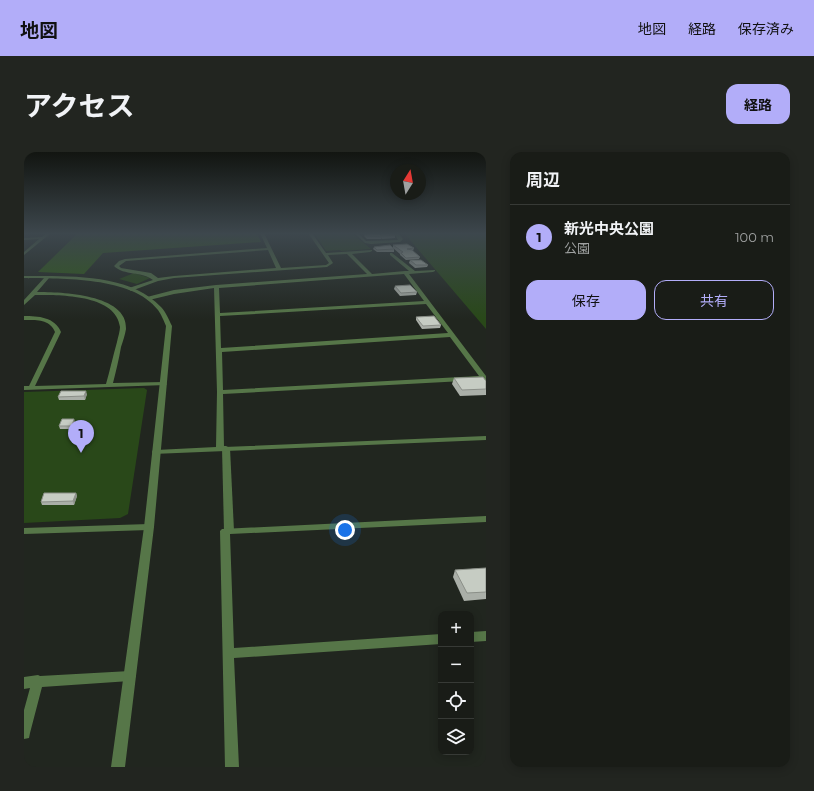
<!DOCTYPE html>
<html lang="ja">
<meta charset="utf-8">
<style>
:root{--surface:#191c17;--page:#222520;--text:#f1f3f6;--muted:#9fa1a1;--line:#373a36;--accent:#b2adf9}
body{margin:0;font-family:Montserrat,"Noto Sans JP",sans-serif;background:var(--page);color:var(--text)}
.controls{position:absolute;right:12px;bottom:12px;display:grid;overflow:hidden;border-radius:8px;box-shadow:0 2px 10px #0003}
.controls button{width:36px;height:36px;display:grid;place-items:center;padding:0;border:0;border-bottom:1px solid var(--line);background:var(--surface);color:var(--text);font:20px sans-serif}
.compass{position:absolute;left:366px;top:12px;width:36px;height:36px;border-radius:50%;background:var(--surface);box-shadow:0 2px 10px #0003;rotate:11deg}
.you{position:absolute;left:321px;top:378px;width:14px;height:14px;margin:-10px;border:3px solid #fff;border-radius:50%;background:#1a73e8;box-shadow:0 0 0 6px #1a73e833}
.badge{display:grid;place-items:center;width:26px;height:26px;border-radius:50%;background:var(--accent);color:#111;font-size:13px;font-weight:700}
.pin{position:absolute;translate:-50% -33px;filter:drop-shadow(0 1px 2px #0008)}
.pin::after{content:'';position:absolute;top:21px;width:14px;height:12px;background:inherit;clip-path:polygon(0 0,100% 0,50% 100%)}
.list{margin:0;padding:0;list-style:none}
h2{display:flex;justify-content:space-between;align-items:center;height:52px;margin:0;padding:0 16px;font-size:17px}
h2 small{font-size:13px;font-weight:400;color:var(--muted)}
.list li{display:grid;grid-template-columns:26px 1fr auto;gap:12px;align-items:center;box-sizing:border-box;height:64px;padding:0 16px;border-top:1px solid var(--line)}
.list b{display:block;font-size:15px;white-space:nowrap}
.list p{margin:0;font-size:13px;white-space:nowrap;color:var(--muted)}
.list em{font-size:13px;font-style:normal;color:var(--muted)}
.actions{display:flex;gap:8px;padding:12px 16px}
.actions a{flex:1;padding:9px 0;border:1px solid var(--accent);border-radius:12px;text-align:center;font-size:14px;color:var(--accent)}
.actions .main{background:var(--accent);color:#111}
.icon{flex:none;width:22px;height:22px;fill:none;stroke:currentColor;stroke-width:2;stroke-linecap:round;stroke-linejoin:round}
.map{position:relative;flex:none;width:462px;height:615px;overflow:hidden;border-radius:12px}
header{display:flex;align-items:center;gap:24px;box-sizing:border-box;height:56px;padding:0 20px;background:var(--accent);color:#111}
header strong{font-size:19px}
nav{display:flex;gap:22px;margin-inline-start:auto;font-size:14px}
.intro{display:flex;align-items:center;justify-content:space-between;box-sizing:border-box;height:96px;padding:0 24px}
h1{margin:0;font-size:28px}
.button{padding:10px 18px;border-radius:12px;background:var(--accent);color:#111;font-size:14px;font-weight:700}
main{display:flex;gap:24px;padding:0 24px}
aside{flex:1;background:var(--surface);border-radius:12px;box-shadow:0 2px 10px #0003}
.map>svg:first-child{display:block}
.green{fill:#294819}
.forest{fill:#2f5c13}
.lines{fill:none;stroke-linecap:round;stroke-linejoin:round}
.pedestrian{fill:#567648;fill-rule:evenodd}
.minor{fill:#567648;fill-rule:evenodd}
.tertiary{fill:#567648;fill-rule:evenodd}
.wall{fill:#aaafa8}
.shaded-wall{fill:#8b8f88}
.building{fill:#c6ccc3;stroke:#8b8f88}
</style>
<header>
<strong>地図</strong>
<nav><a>地図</a><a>経路</a><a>保存済み</a></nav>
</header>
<div class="intro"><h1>アクセス</h1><a class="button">経路</a></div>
<main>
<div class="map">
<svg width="462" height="615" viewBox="0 0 462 615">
<rect width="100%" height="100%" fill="#21261f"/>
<g class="green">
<polygon points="290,81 328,81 347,97 317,99 316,98 302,99"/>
<polygon points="380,81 462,81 462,177"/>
<polygon points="110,121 126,126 113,132 95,127"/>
<polygon points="120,236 123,238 104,362 96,366 0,371 0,240"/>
</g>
<polygon class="forest" points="54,81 233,81 237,90 79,101 60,122 14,120"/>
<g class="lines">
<polygon class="pedestrian" points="199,294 202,294 206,296 210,379 208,381 202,381 200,379 198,296"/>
<g class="minor">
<polygon points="23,81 27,81 0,103 0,100 15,87 0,88 0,86 18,85"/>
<path d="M 236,81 L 240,81 L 257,116 L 302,113 L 305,111 L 284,81 L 288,81 L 302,101 L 348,98 L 348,99 L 346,100 L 328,102 L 348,122 L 381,119 L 385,119 L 366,103 L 366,101 L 368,101 L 391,119 L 411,118 L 411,119 L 409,120 L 385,122 L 462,224 L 462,231 L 458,228 L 199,242 L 200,295 L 462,284 L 462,288 L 129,302 L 128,300 L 129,298 L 132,298 L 192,295 L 193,240 L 190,136 L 150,142 L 125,148 L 122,146 L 123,145 L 150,138 L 192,133 L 343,122 L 323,102 L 304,103 L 309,111 L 303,115 L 150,126 L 134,129 L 107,139 L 104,137 L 105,136 L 129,128 C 118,119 100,124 90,114 L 95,109 L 101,107 L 243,96 ZM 244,98 L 252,116 L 150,124 L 134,126 L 127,121 L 97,116 L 95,114 L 102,109 ZM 380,122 L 400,149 L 196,161 L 195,136 ZM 402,152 L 424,181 L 197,196 L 196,164 ZM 426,185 L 455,224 L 199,238 L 198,200 Z"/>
<polygon points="330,81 334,81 342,89 374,88 370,81 374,81 379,87 376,90 347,92 341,91"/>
<path d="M 21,125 L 25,126 L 13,140 C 37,140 104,142 102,177 C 101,183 99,189 97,195 C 95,207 92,219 89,231 L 140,230 L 143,232 L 142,233 L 0,238 L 0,234 L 5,234 L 31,180 C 26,167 12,168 0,168 L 0,164 C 14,164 31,165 37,180 L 11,234 L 82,232 C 86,218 89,204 93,190 C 94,185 96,179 96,175 C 92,142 35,143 11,143 L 0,153 L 0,148 Z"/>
<polygon points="462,364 462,370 206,382 210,496 417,482 417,492 210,506 215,615 201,615 196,379 198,377"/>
<polygon points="125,372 128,373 130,375 128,377 125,378 0,382 0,376"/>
<polygon points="462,479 462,489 447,490 447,480"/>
<polygon points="106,519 110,520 112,524 110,528 106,529 18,535 6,581 5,586 0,587 0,558 6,536 0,537 0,525 14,523 16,524"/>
</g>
<path class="tertiary" d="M 0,124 C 43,124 106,121 137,155 C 142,160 145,168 148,174 L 130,375 L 101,615 L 87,615 L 120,375 L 142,174 C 140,169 137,162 134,158 C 108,124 38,127 0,126 Z"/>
</g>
<g class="wall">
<polygon points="339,81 368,81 371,83 371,86 358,87 358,86 357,87 343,87 340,84 341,82"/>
<polygon points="369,93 390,96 389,99 396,105 395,107 382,108 376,103 376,102 369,96"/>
<polygon points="350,95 370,97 370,100 353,100 349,97"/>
<polygon points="386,108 404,113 403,115 391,116 385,111"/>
<polygon points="371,134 393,140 392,143 376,144 370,137"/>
<polygon points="392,165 417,173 416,176 398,177 392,168"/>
<polygon points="430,226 462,229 462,243 436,244 428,232"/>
<polygon points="63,242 61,248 35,248 34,245"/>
<polygon points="51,270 49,277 36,277 35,274"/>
<polygon points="52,341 53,344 50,353 18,353 17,350"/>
<polygon points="462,416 462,447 440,449 429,425 431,418"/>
</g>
<g class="shaded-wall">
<polygon points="62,239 63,242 61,248 60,244"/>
<polygon points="50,267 51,270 49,277 48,274"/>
<polygon points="52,341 53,344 50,353 49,349"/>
</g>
<g class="building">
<polygon points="341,81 354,81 358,85 343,84"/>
<polygon points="355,81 368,81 371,83 359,84"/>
<polygon points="383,92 390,96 383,97 388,98 396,105 382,106 377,101 379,100 369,93"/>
<polygon points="366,93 370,97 353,98 350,95"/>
<polygon points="386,108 397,108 404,113 392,113"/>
<polygon points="386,133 393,140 377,141 371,134"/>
<polygon points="410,164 417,173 399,174 392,165"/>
<polygon points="459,225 462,229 462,237 438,238 430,226"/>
<polygon points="37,239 62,239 60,244 34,245"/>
<polygon points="38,267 50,267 48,274 35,274"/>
<polygon points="20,341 52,341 49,349 17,350"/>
<polygon points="462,416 462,440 443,441 431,418"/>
</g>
<linearGradient id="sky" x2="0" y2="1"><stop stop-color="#121511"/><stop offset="0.49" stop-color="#3d474d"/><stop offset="1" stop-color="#3d474d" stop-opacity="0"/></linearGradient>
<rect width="462" height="167" fill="url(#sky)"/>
</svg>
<div class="controls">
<button>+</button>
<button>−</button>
<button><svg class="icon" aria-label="locate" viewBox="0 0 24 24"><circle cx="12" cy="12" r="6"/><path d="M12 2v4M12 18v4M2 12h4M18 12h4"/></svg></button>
<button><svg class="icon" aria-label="layers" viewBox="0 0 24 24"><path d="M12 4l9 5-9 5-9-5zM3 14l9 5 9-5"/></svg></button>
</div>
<svg class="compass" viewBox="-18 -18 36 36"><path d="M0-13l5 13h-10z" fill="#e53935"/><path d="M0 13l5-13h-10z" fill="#9fa1a1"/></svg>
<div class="you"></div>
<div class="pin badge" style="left:57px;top:301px">1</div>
</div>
<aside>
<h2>周辺<small></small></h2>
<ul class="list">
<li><span class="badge">1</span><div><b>新光中央公園</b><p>公園</p></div><em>100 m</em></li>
</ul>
<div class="actions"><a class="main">保存</a><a>共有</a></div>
</aside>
</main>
